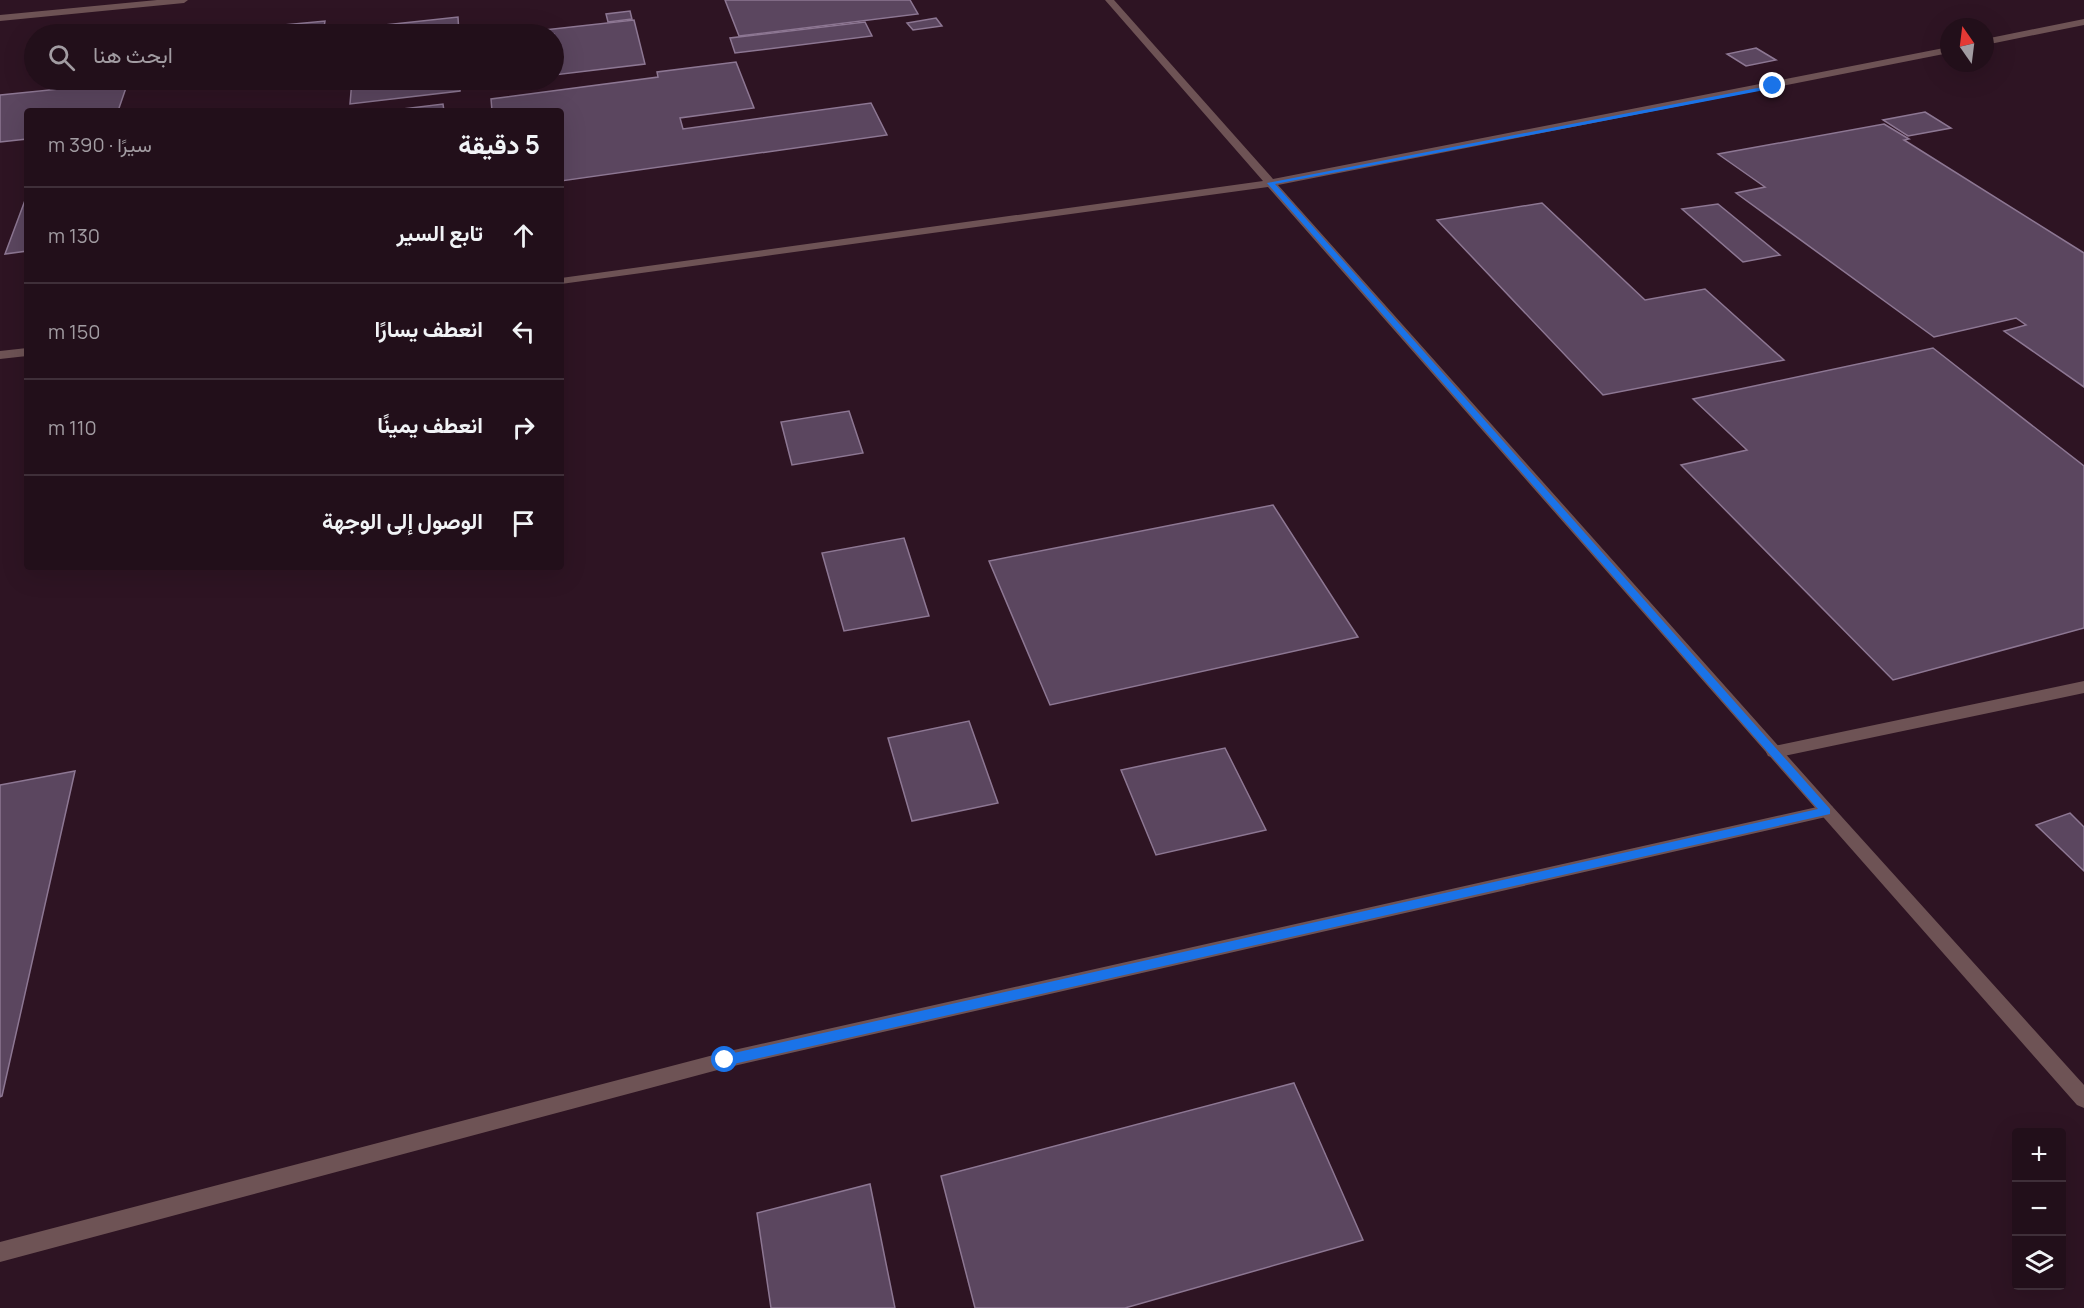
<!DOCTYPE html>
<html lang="ar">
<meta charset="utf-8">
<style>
:root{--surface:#220f1a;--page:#2a1823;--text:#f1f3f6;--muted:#a29ca2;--line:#3f2f39}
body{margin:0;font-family:Manrope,Vazirmatn,sans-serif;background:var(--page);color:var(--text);direction:rtl}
.controls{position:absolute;right:18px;bottom:18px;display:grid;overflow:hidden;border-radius:6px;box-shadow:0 6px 24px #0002}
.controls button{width:54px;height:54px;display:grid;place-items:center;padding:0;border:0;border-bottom:2px solid var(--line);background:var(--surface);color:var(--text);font:30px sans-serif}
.compass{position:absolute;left:1940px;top:18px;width:54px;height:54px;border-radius:50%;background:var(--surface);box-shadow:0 6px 24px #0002;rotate:346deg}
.stop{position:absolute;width:18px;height:18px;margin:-14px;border:4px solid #1a73e8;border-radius:50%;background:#fff}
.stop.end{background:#1a73e8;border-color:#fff;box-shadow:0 2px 6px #0008}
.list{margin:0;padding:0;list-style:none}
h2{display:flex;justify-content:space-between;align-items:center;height:78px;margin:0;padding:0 24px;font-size:26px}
h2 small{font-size:20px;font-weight:400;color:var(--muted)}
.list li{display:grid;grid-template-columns:39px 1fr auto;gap:18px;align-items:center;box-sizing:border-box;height:96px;padding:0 24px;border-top:2px solid var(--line)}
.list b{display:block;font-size:22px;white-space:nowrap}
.list em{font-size:20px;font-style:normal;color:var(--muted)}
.icon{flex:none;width:33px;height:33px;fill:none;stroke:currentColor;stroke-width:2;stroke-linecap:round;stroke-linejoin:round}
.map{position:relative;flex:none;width:2084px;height:1308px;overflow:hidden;direction:ltr}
.search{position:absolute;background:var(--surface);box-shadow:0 6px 24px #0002;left:24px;top:24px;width:540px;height:66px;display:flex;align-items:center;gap:15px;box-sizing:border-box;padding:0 21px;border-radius:33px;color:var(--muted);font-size:22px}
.panel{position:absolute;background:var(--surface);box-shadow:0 6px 24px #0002;left:24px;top:108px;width:540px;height:462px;border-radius:6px;direction:rtl}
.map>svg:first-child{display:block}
.building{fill:#5b465f;stroke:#8d7793;stroke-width:1.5}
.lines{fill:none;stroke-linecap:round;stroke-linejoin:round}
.service{fill:#6e5355;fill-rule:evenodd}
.minor{fill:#6e5355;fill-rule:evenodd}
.route{fill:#1a73e8}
</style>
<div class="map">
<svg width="2084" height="1308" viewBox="0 0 2084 1308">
<rect width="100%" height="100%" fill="#2e1423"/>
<g class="building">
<polygon points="725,0 910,0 918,14 739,36"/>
<polygon points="630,11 632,19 608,22 606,14"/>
<polygon points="458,17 459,34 356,34 357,28"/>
<polygon points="936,18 942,26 913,30 907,23"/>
<polygon points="634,20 645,64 554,75 554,34 508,34"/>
<polygon points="325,21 323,34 271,34 273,26"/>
<polygon points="865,22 872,36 735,53 730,38"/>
<polygon points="1756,48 1776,60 1746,66 1727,54"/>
<polygon points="736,62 754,108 680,118 683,129 871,103 887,135 561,181 561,111 492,111 491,99 658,77 657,72"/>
<polygon points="352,80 460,80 460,91 350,104"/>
<polygon points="128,82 118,111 27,111 27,139 0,142 0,95"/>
<polygon points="443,104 444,111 386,111"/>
<polygon points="1925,112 1951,128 1908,136 1883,120"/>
<polygon points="1884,124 1909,139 1904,140 2084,253 2084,387 2004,331 2026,325 2016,318 1934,337 1736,193 1765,187 1718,154"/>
<polygon points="27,195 27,251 5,254"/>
<polygon points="1542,203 1645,300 1705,289 1784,360 1603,395 1437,220"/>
<polygon points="1718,204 1780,255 1743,262 1682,209"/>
<polygon points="1933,348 2084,466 2084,628 1893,680 1681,465 1747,450 1693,399"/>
<polygon points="849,411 863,453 792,465 781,422"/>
<polygon points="1273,505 1358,637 1050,705 989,561"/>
<polygon points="904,538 929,616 844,631 822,553"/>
<polygon points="969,721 998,803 912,821 888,738"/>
<polygon points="1225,748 1266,830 1156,855 1121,770"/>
<polygon points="75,771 2,1096 0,1097 0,785"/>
<polygon points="2070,813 2084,827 2084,871 2036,825"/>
<polygon points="1294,1083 1363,1240 1125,1308 975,1308 941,1176"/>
<polygon points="870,1184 895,1308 771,1308 757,1213"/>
</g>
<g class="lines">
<g class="service">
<polygon points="157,0 188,0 184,3 0,21 0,15"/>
<polygon points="2084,681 2084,693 1774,758 1768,756 1766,752 1768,748 1774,746"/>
<polygon points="1826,805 1832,806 1834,811 1832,816 1826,817 725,1068 0,1262 0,1242 725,1052"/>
</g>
<g class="minor">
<polygon points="1105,0 1114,0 1273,179 1949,47 1949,53 1278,185 1832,806 2084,1085 2084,1108 2077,1105 1268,187 561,284 561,278 1263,181"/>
<polygon points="2084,19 2084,25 1985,45 1985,39"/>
<polygon points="27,348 27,356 0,359 0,351"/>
</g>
</g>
<polygon class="route" points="1773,85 1775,88 1275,184 1830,809 1830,814 725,1066 721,1064 719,1060 725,1055 1818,809 1267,183"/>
</svg>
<div class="controls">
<button>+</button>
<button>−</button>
<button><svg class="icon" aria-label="layers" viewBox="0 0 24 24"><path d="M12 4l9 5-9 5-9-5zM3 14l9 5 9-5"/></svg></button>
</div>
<svg class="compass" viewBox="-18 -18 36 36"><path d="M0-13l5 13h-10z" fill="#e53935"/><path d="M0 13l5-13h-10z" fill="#a29ca2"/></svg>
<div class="stop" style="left:725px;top:1060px"></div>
<div class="stop end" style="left:1773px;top:86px"></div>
<div class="search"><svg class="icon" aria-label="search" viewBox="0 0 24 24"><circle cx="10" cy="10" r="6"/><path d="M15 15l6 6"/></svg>ابحث هنا</div>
<section class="panel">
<h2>5 دقيقة<small>سيرًا · 390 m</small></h2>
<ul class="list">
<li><svg class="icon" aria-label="ahead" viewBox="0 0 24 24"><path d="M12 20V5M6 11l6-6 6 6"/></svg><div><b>تابع السير</b></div><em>130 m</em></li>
<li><svg class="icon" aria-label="left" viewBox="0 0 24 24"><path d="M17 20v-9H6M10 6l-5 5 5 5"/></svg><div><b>انعطف يسارًا</b></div><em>150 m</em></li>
<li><svg class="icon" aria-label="right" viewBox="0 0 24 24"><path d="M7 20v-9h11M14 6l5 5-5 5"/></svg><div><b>انعطف يمينًا</b></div><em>110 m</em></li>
<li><svg class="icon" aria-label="arrive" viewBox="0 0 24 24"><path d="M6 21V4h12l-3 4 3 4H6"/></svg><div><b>الوصول إلى الوجهة</b></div></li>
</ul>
</section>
</div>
